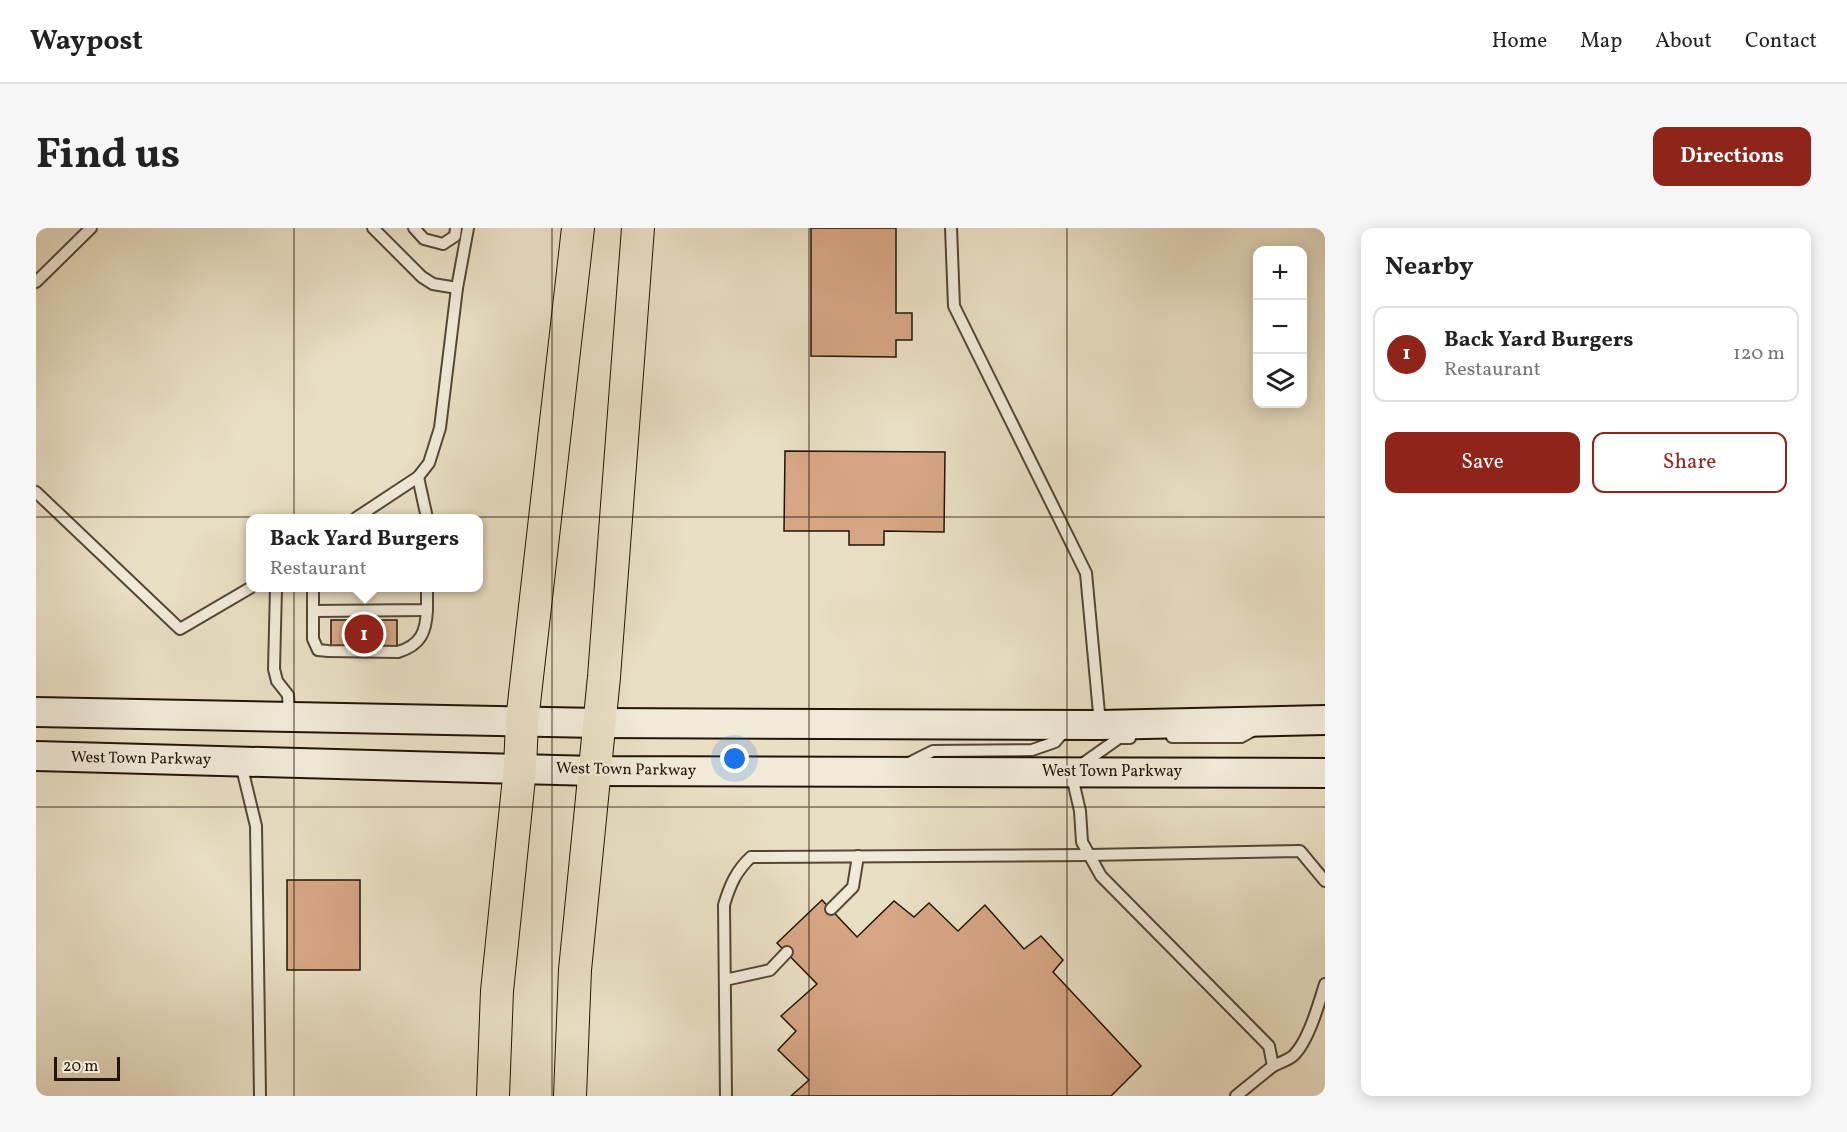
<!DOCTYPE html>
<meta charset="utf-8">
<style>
:root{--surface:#fff;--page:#f6f6f6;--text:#222;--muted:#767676;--line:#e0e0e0;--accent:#8f2418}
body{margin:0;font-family:Vollkorn,serif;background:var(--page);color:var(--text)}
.controls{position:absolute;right:18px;top:18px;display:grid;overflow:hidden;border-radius:12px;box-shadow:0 3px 15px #0003}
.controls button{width:54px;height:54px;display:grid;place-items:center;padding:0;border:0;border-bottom:2px solid var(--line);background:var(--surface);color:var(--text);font:30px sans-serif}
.scale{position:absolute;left:18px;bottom:15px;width:66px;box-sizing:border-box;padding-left:6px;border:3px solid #221406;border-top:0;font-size:16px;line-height:21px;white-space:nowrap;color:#221406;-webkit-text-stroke:4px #f1ead9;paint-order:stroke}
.you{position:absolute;left:699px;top:531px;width:21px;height:21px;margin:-15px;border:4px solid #fff;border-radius:50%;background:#1a73e8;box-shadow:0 0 0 9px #1a73e833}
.badge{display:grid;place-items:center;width:39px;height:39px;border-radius:50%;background:var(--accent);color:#fff;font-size:20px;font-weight:700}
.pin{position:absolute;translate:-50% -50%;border:3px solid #fff;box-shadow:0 2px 6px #0006}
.popup{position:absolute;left:210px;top:286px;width:237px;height:78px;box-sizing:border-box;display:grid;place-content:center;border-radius:12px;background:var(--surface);filter:drop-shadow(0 2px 4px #0005);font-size:20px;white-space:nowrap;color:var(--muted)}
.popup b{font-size:22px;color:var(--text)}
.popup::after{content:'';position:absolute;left:50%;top:100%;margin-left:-12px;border:12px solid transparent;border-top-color:var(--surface)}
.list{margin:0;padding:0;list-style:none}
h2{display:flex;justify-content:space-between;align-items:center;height:78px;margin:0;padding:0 24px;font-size:26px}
h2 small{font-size:20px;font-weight:400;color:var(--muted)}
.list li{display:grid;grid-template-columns:39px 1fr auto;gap:18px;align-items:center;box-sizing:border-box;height:96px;margin:0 12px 12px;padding:0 12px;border:2px solid var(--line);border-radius:12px}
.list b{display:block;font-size:22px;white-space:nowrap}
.list p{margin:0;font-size:20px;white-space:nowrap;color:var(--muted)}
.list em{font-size:20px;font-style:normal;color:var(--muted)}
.actions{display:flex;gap:12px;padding:18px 24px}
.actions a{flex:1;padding:14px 0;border:2px solid var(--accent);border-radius:12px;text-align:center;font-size:21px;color:var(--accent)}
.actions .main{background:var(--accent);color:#fff}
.icon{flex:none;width:33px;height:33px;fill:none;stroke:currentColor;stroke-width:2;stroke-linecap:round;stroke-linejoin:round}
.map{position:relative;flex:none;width:1289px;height:868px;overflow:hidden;border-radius:12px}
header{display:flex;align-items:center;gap:36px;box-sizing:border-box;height:84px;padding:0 30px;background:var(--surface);border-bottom:2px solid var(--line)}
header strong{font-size:28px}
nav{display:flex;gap:33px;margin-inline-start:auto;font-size:21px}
.intro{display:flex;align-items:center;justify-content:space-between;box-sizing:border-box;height:144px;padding:0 36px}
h1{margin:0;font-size:42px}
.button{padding:15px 27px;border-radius:12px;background:var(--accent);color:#fff;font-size:21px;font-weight:700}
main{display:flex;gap:36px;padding:0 36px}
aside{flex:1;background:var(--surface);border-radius:12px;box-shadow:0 3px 15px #0003}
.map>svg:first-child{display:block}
.building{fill:#d7a685;stroke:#221406;stroke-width:1.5}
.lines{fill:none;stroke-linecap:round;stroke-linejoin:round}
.service-casing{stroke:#544736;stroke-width:14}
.secondary-casing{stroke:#221406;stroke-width:32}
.primary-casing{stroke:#221406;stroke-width:34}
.service{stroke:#f1ead9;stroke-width:10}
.secondary{stroke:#f1ead9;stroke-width:28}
.primary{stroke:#e9dfc4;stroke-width:32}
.grid{fill:none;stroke:#221406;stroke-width:1.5;stroke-opacity:0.55}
.labels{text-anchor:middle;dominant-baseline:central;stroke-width:5;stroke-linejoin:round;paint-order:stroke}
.street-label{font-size:16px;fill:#221406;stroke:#f1ead9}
</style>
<header>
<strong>Waypost</strong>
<nav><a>Home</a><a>Map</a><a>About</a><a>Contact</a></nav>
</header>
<div class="intro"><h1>Find us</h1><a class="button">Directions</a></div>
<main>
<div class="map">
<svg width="1289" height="868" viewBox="0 0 1289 868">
<rect width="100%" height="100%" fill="#e9dfc4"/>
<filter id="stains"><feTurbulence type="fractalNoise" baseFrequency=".00333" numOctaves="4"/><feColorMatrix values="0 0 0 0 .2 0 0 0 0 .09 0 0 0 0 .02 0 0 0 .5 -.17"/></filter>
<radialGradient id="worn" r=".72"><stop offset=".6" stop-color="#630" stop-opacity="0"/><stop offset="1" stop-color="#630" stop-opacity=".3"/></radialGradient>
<g class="building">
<polygon points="775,0 860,0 860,85 876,85 876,112 860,112 860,129 775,128"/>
<polygon points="749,223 909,224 908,304 848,303 848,317 813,317 813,303 748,303"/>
<polygon points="295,392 361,392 361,420 295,421"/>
<rect x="251" y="652" width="73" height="90"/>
<polygon points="786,672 821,709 858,673 878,689 893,675 922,703 949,677 988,721 1005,708 1027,732 1017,744 1105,838 1075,868 755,868 773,852 742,822 760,803 745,788 781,756 741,715"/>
</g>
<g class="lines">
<g class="service-casing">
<g id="service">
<polyline points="378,0 388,11 407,16 419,8 420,0"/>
<polyline points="915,0 918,78 1050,345 1064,496"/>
<polyline points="0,54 55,0"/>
<polyline points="421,60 432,0"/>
<polyline points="382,249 391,290"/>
<polyline points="0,264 144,401 214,360"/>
<polyline points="320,290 382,249 393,235 404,200 421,60 397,56 386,49 337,0"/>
<polyline points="240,360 238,441 241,453 252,467 253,488"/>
<polyline points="277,360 277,383 391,382 391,360"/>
<path d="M 277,383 L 277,411 L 282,422 L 292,423 L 362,424 C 385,417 390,404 391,382"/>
<polyline points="1136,509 1205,509 1218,502"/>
<polyline points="1094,510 1083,510 1035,544 1044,583 1046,614 1065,648 1233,818 1237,838 1200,868"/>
<polyline points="205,536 220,598 224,868"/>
<polyline points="871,536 897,523 996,522 1019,514 1031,500"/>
<polyline points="795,681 817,659 822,628"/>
<polyline points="689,752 734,742 751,724"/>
<path d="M 1237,838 C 1243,835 1253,832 1258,827 C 1273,812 1283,775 1289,756"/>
<path d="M 690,868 L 688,677 C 694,657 700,643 715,629 L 1053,627 L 1264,623 L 1289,653"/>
</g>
</g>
<g class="secondary-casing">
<g id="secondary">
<polyline points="0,484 563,495 1064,497 1289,492"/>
<polyline points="0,528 559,543 1289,545"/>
</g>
</g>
<g class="primary-casing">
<g id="primary">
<polyline points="457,868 461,763 484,540 486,493 542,0"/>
<polyline points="534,868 539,742 568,449 602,0"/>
</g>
</g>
<use href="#service" class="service"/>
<use href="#secondary" class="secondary"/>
<use href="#primary" class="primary"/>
</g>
<path class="grid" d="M 258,0 L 258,868M 516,0 L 516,868M 773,0 L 773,868M 1031,0 L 1031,868M 0,289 L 1289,289M 0,579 L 1289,579"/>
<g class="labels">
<g class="street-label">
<text transform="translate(105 531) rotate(1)">West Town Parkway</text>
<text transform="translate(590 542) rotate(1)">West Town Parkway</text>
<text x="1076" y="544">West Town Parkway</text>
</g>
</g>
<rect width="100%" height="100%" filter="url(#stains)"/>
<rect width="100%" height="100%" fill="url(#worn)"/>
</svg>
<div class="controls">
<button>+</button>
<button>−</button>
<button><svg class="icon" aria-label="layers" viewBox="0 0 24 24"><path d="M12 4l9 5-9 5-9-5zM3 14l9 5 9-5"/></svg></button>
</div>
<div class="scale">20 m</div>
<div class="you"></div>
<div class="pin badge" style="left:328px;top:406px">1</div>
<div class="popup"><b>Back Yard Burgers</b>Restaurant</div>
</div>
<aside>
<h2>Nearby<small></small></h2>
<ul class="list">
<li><span class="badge">1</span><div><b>Back Yard Burgers</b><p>Restaurant</p></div><em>120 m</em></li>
</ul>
<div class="actions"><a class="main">Save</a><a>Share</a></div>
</aside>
</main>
